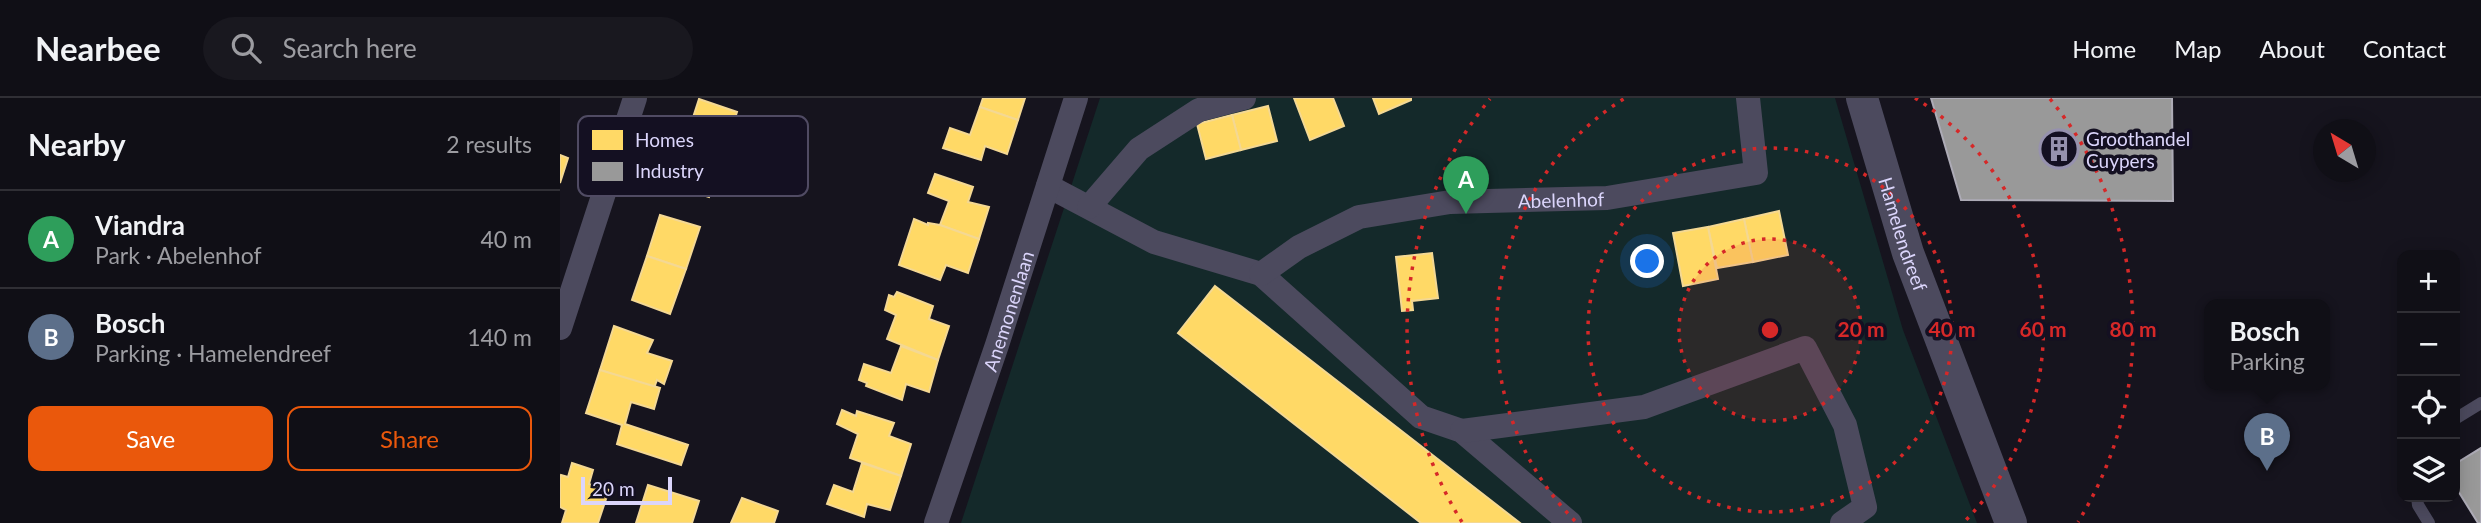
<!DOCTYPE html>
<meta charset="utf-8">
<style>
:root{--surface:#100f16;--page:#19181f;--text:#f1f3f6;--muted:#9c9ca1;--line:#302f35;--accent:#ea580c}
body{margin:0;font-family:Lato,sans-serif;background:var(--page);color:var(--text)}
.controls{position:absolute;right:21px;bottom:21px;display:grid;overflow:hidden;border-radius:14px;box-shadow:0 4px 18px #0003}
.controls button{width:63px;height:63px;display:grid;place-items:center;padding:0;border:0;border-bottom:2px solid var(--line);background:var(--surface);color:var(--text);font:35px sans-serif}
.compass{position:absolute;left:1753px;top:21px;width:63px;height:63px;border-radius:50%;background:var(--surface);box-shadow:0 4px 18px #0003;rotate:322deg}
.scale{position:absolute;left:21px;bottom:18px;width:91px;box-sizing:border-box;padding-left:7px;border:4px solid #dbd5fb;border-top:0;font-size:19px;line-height:24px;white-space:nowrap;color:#dbd5fb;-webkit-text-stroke:5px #141022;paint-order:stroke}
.you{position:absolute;left:1088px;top:164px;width:24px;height:24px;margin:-18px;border:5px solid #fff;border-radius:50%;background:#1a73e8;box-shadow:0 0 0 10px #1a73e833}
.badge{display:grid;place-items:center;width:46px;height:46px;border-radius:50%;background:var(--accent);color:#fff;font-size:23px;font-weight:700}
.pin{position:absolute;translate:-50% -58px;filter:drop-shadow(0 2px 4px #0008)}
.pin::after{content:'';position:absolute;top:37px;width:24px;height:21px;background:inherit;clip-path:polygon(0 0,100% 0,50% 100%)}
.popup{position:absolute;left:1644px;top:201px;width:126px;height:91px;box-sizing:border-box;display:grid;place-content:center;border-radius:14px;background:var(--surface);filter:drop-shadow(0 2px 5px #0005);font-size:23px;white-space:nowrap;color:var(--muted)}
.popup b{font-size:26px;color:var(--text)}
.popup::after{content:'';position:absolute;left:50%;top:100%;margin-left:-14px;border:14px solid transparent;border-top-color:var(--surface)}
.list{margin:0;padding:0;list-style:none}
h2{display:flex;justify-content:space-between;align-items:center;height:91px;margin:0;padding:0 28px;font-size:30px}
h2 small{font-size:23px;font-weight:400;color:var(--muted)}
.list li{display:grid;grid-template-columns:46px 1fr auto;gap:21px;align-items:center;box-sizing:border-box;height:98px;padding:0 28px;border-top:2px solid var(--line)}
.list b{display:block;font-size:26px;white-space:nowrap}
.list p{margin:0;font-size:23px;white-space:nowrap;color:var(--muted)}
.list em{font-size:23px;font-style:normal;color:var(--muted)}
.actions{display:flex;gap:14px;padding:21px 28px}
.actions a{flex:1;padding:16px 0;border:2px solid var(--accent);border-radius:14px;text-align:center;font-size:24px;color:var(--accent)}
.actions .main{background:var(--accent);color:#fff}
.icon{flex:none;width:38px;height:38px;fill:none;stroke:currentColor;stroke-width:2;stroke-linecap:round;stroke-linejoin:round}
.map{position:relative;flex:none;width:1921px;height:425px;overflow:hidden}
header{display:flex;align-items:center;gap:42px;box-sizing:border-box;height:98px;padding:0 35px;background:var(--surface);border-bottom:2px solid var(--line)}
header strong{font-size:33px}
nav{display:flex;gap:38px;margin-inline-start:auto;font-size:24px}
.search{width:490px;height:63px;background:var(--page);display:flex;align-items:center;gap:18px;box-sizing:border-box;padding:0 24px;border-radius:38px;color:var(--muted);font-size:26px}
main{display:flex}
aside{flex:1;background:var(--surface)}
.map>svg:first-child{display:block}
.green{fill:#14292a}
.homes{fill:#ffd966;stroke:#f4d893;stroke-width:2}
.industry{fill:#999;stroke:#adabb6;stroke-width:2}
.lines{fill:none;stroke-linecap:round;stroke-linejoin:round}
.service{stroke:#4c4a5e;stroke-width:12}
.minor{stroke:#4c4a5e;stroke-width:24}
.tertiary{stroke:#4c4a5e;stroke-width:32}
.ring{fill:none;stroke:#d62828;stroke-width:3.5;stroke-dasharray:3.5 7}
.labels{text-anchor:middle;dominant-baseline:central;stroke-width:7;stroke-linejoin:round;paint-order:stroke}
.poi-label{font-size:19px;fill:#dbd5fb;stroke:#141022;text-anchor:start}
.street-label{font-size:19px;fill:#dbd5fb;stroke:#141022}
.key{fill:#141022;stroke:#504b63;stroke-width:2}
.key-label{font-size:19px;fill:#dbd5fb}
.centre{fill:#d62828;stroke:#141022;stroke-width:3.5}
.ring-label{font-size:21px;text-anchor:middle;font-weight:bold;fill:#d62828;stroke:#141022;stroke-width:7;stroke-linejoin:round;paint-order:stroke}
</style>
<header>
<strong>Nearbee</strong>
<div class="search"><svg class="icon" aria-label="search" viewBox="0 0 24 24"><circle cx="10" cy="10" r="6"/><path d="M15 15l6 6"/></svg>Search here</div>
<nav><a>Home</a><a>Map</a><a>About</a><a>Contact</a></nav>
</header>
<main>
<aside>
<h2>Nearby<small>2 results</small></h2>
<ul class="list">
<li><span class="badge" style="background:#2e9e5b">A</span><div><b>Viandra</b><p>Park · Abelenhof</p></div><em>40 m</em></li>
<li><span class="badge" style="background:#5c6f8a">B</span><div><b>Bosch</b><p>Parking · Hamelendreef</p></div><em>140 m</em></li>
</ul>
<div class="actions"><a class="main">Save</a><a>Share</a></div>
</aside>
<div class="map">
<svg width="1921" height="425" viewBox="0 0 1921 425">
<rect width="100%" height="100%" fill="#16141e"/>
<polygon class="green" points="540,0 1275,0 1343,232 1417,425 401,425"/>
<g class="homes">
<polygon points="423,0 465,0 458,22 420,9"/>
<polygon points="734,0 773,0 784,28 750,42"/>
<polygon points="813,0 851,0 851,2 819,16"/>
<polygon points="139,1 177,14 164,54 126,41"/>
<polygon points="708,8 717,43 681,52 672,17"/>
<polygon points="420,9 458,22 447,56 425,48 421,62 383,50 390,30 410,37"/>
<polygon points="672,17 681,52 646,61 637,26"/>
<polygon points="126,41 164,54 149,99 111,87"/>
<polygon points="0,57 8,60 0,85"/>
<polygon points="375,76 413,89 408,104 429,109 419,141 380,127 389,103 368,95"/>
<polygon points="1219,113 1228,157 1193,164 1184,121"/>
<polygon points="100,117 140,129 126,171 87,158"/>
<polygon points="354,121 368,127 368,125 380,127 419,141 408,175 386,167 380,182 339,167"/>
<polygon points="1184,121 1193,164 1157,170 1148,129"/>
<polygon points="1148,129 1158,181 1123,188 1113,135"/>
<polygon points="872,155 878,200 852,203 853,212 842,213 836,159"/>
<polygon points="87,158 126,171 110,216 72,202"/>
<polygon points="655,188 960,425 861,425 618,235"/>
<polygon points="337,194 373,208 369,221 389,228 378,262 327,241 336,217 325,212 329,197 334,199"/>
<polygon points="54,228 93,242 87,255 112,263 104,286 97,282 94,290 40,272"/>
<polygon points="341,248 378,262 369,294 346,286 342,302 306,288 307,285 299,282 304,266 331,275"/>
<polygon points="40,272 100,290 94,311 71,304 65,326 128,347 121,367 57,346 62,327 26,315"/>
<polygon points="282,312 296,318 297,313 334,325 329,338 351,346 341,378 290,360 298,336 277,326"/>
<polygon points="12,365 33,372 29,386 49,392 38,425 2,425 6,412 0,409 0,380 1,377 8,379"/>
<polygon points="302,365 341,378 330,412 307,406 304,419 267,406 274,387 293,394"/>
<polygon points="88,387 139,403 132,425 76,425"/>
<polygon points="182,400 218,413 214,425 171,425"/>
</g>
<g class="industry">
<polygon points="1371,0 1612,0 1613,103 1401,102"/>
<polygon points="1921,350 1921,425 1918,425 1895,388 1895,366"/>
</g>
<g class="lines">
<g class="service">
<polyline points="1895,321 1921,305"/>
<polyline points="1857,399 1858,407 1869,425"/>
</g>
<g class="minor">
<polyline points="488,88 594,144 701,176 861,319 902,333 1010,425"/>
<polyline points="529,109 579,51 639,12 684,0"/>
<path id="s1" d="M 701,176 L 739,149 L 799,119 L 890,104 L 1047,100 L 1196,75 L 1188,0"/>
<polyline points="0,230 75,0"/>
<polyline points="902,333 1084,309 1245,250 1285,327 1305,409 1282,425"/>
<path id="s2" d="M 376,425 L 437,247 L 516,0"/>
</g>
<path class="tertiary" id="s3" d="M 1302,0 L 1348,155 L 1451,425"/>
</g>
<circle cx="1210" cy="232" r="91" fill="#d62828" fill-opacity=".12"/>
<g class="ring">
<circle cx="1210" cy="232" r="91"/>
<circle cx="1210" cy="232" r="182"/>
<path d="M1015 423A273 273 0 0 1 1065 0M1355 0A273 273 0 0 1 1405 423"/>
<path d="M902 424A363 363 0 0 1 930 1M1490 1A363 363 0 0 1 1518 424"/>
</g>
<defs>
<g id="building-ring" transform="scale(2.0125)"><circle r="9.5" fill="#141022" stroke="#9691ae" stroke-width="1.5"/><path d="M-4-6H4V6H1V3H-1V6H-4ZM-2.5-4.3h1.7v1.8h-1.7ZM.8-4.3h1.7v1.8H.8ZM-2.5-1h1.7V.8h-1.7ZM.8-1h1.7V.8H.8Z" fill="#9691ae"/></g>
</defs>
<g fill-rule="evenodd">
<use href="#building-ring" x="1499" y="51"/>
</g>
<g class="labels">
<g class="poi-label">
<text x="1526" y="40">Groothandel<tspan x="1526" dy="22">Cuypers</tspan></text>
</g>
<g class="street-label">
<text stroke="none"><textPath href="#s1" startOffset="317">Abelenhof</textPath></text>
<text stroke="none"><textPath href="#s3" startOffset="142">Hamelendreef</textPath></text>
<text stroke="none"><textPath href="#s2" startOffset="224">Anemonenlaan</textPath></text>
</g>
</g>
<rect x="18" y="18" width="230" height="80" rx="10" class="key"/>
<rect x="32" y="32" width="31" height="20" fill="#ffd966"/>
<rect x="32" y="64" width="31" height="19" fill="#999"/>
<g class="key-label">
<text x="75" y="49">Homes</text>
<text x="75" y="80">Industry</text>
</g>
<circle cx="1210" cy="232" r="10" class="centre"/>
<g class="ring-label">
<text x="1301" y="239">20 m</text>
<text x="1392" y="239">40 m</text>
<text x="1483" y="239">60 m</text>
<text x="1573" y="239">80 m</text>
</g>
</svg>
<div class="controls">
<button>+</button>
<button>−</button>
<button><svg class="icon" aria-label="locate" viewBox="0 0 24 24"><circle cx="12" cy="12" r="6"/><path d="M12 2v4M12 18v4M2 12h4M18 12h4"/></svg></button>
<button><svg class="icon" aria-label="layers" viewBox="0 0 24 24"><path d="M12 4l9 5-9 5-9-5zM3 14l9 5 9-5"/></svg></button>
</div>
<svg class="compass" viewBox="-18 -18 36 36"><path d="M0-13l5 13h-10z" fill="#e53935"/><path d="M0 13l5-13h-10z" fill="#9c9ca1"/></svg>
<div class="scale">20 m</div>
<div class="you"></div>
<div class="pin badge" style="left:906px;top:116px;background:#2e9e5b">A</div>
<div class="pin badge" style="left:1707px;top:373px;background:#5c6f8a">B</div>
<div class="popup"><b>Bosch</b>Parking</div>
</div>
</main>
